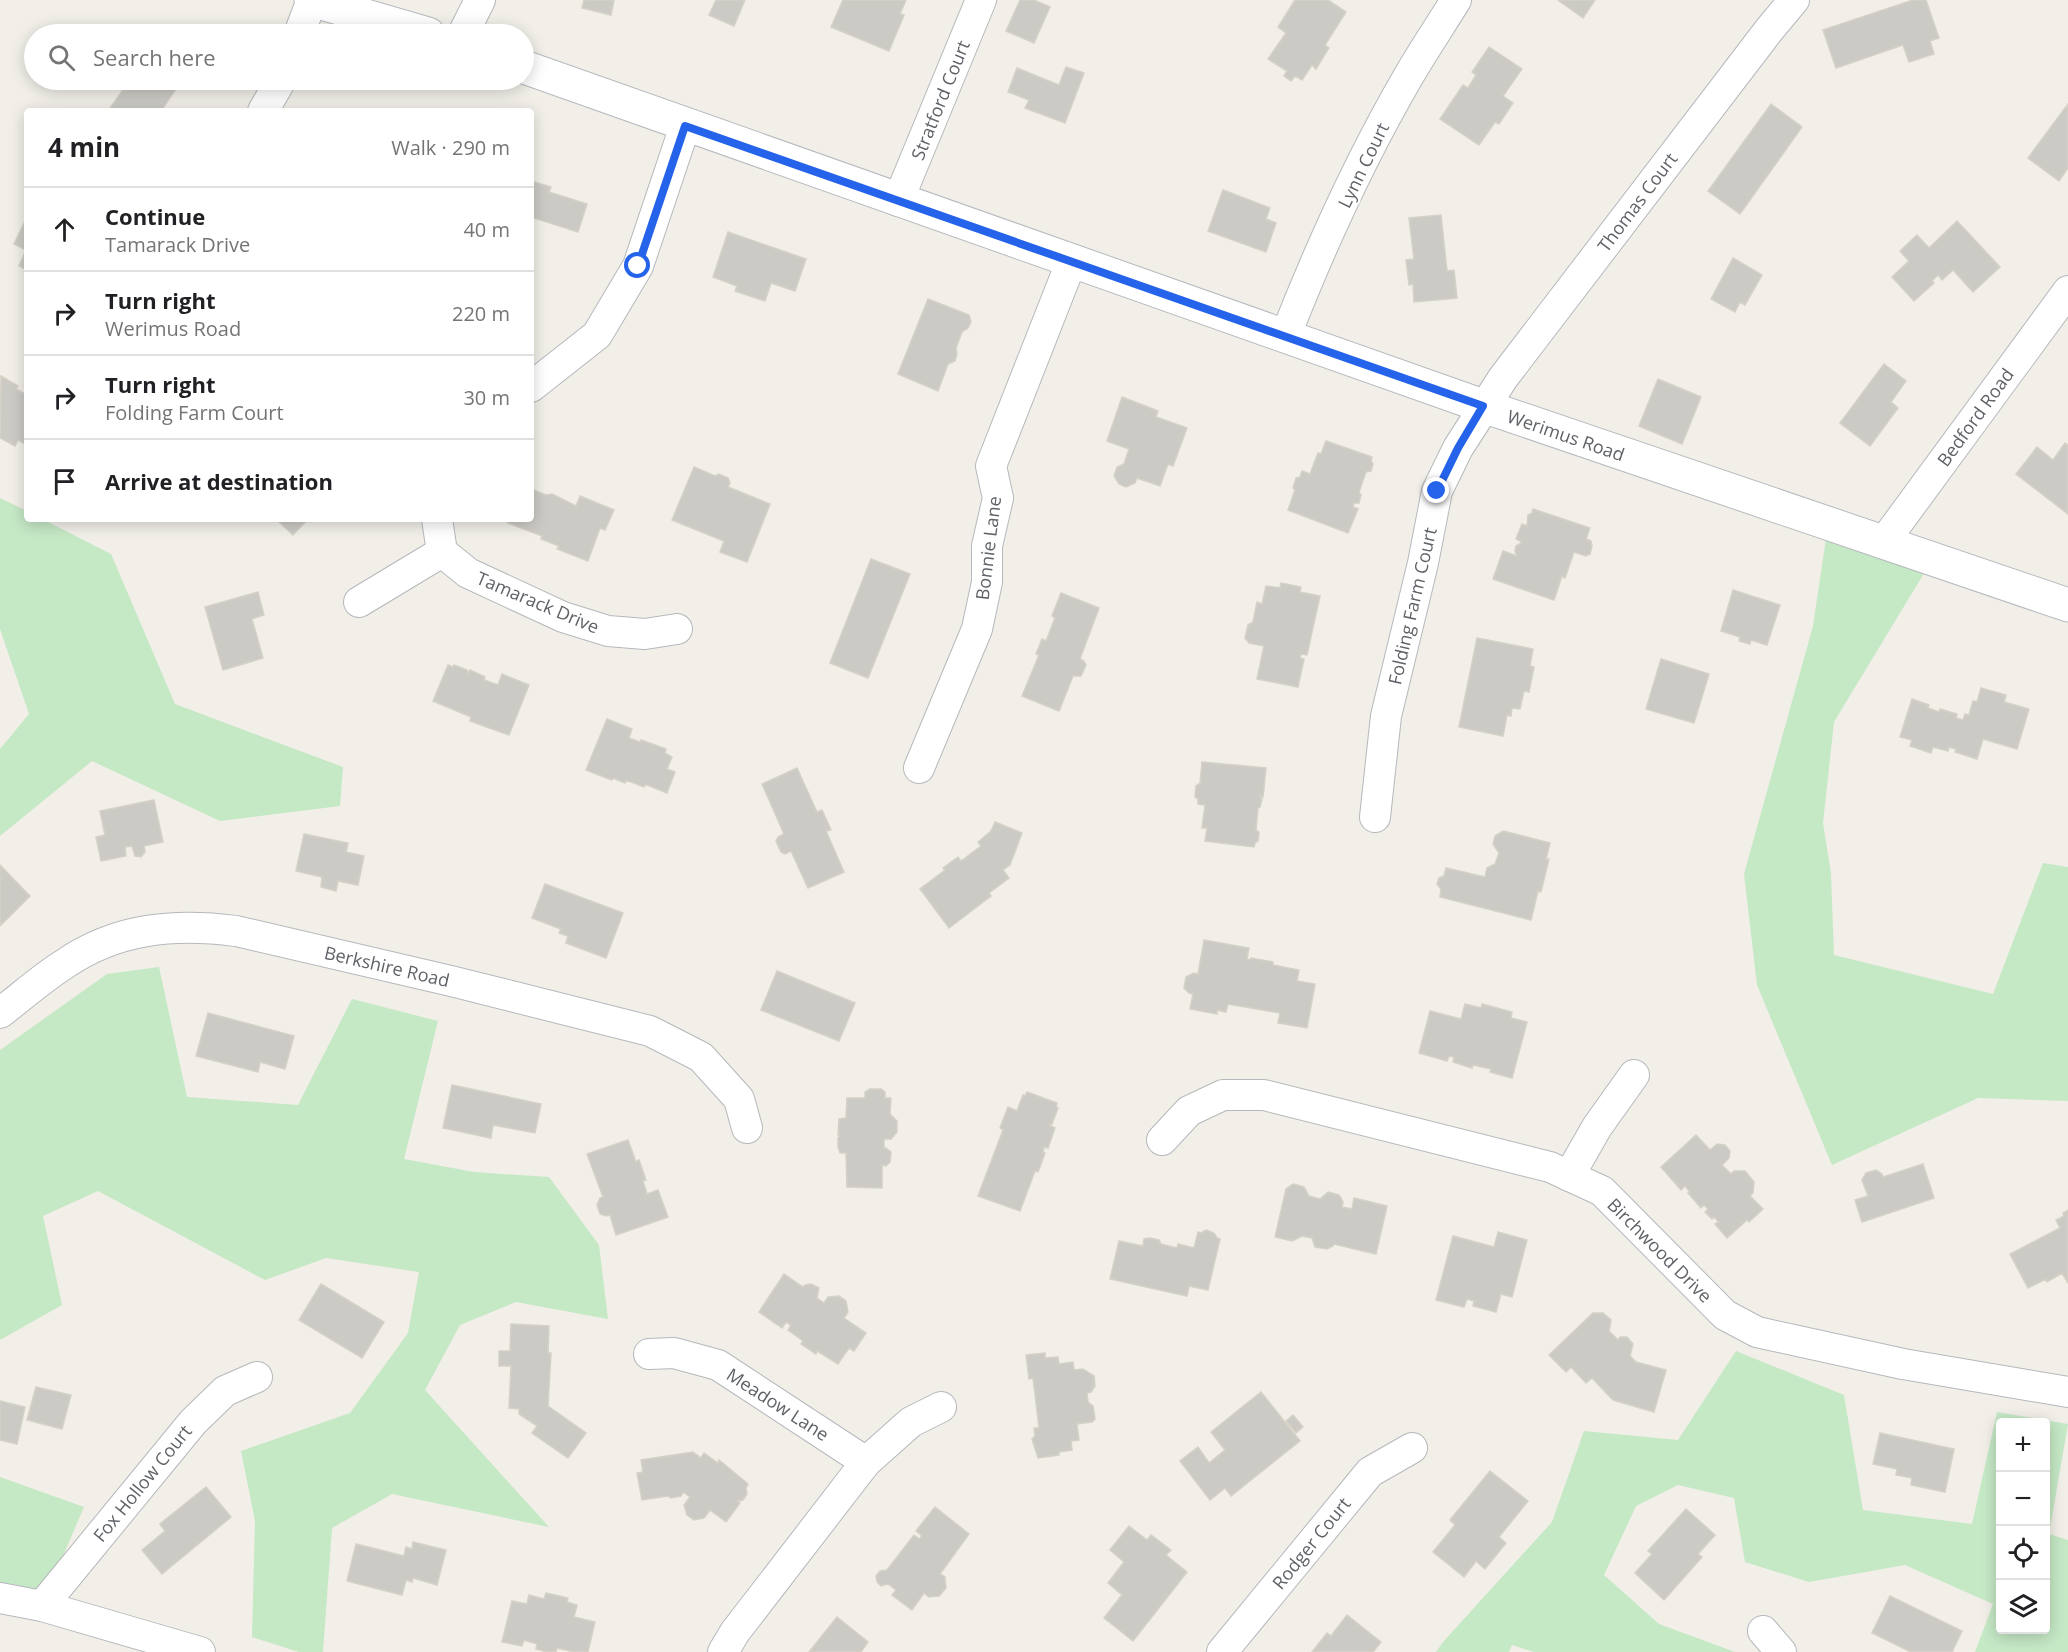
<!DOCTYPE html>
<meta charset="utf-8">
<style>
:root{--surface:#fff;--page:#f6f6f6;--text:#202124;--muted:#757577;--line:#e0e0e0}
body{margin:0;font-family:"Open Sans",sans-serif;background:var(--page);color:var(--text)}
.controls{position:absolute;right:18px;bottom:18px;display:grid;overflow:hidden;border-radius:6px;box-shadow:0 3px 15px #0003}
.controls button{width:54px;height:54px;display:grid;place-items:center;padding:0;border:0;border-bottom:2px solid var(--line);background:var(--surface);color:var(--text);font:30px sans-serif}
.stop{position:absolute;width:18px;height:18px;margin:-14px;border:4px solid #2563eb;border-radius:50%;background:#fff}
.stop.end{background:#2563eb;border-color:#fff;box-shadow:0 2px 6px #0008}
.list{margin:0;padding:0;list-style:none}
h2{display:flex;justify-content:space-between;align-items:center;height:78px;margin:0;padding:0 24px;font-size:26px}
h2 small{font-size:20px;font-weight:400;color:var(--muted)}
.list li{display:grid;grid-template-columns:39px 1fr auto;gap:18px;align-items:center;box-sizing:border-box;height:84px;padding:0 24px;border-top:2px solid var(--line)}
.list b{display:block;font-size:22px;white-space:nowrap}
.list p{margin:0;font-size:20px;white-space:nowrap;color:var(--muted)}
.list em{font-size:20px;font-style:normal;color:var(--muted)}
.icon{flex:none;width:33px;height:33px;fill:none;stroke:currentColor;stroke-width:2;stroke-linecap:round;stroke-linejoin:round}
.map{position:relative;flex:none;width:2068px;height:1652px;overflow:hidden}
.search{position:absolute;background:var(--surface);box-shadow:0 3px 15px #0003;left:24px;top:24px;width:510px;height:66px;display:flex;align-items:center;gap:15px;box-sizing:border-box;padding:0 21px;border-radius:33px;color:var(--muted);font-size:22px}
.panel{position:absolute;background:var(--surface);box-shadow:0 3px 15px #0003;left:24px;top:108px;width:510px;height:414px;border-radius:6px}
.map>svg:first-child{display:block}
.green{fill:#c5e8c5;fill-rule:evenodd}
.building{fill:#cccac5;stroke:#d6d1c6;stroke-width:1.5}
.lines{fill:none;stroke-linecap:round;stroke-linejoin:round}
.street-casing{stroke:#b5b8bc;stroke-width:32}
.secondary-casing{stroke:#b6babf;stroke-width:35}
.street{stroke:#fff;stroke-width:30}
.secondary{stroke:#fff;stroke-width:33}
.route{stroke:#2563eb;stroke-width:8}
.labels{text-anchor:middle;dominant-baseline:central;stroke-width:4.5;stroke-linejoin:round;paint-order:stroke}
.street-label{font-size:18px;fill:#5f6368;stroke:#fff}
</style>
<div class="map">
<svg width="2068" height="1652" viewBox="0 0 2068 1652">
<rect width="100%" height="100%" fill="#f1efe8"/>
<g class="green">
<polygon points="0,498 27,511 27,519 42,519 111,554 175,704 343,767 340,806 220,821 92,761 0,836 0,749 29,714 0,629"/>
<polygon points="1828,525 1932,560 1834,722 1823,823 1831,874 1834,955 1993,994 2043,863 2068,867 2068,1101 1978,1098 1832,1165 1757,985 1744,874 1813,626"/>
<polygon points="159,967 187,1097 298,1105 352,999 438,1021 404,1159 474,1172 549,1177 599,1245 608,1319 516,1302 460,1325 425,1390 549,1527 392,1494 332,1528 323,1652 299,1652 252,1637 255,1521 241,1451 350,1413 408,1333 419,1272 326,1258 265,1280 98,1191 43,1216 62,1305 0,1340 0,1050 107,974"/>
<path d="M 1736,1351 L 1844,1395 L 1863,1510 L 1972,1524 L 1997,1412 L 2068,1424 L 2049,1534 L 2068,1540 L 2068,1652 L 1975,1652 L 1993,1604 L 1905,1565 L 1809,1582 L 1745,1562 L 1734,1498 L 1678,1485 L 1636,1506 L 1604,1575 L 1659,1624 L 1735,1652 L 1534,1652 L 1512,1645 L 1509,1652 L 1436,1652 L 1443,1642 L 1552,1522 L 1584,1431 L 1678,1440 ZM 2000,1422 L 2046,1422 L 2046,1630 L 2000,1630 Z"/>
<polygon points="0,1477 84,1507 48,1591 0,1582"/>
</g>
<g class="building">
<polygon points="584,0 614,0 611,15 582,8"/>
<polygon points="716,0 745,0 734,26 709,15"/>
<polygon points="843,0 906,0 900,14 904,15 889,51 831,27"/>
<polygon points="1020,0 1034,0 1050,7 1034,43 1006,31"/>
<polygon points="1295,0 1328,0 1346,12 1325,45 1329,48 1316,69 1312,65 1302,80 1295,76 1291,81 1284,76 1287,71 1268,59 1286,33 1278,27"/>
<polygon points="1558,0 1595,0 1583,18"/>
<polygon points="1913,0 1926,0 1939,38 1930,41 1934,54 1909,62 1903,45 1836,68 1823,30"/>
<polygon points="1489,47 1522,69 1503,96 1513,103 1499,124 1495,122 1479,145 1440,119 1463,85 1468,88 1476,75 1472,72"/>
<polygon points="1066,67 1084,73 1065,123 1025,108 1029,100 1008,92 1017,68 1059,85"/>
<polygon points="130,80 182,80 161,111 108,111"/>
<polygon points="1771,104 1802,127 1740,214 1708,191"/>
<polygon points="2068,104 2068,168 2059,181 2028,158"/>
<polygon points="531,181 551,187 549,192 587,204 578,232 531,217"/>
<polygon points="1223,190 1270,208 1266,219 1276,223 1266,252 1208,231"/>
<polygon points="1441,215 1447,271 1454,270 1457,298 1414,302 1413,284 1409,285 1406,260 1414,259 1409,218"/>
<polygon points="26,219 27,220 27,270 19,266 26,250 14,244"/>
<polygon points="1957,221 2000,267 1973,292 1953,270 1942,280 1938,275 1932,281 1934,283 1914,301 1892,277 1909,261 1900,251 1917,235 1929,248"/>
<polygon points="728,232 806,259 795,291 771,283 765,301 735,291 737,286 713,277"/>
<polygon points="1733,258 1762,275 1745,305 1740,302 1735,312 1711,299"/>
<polygon points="928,299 969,315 971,322 968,328 962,332 956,348 957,354 955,361 948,364 938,391 898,374"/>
<polygon points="1884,364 1906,381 1891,402 1898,408 1870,446 1840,423"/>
<polygon points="1,376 18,386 16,389 27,395 27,445 18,440 15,446 0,438"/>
<polygon points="1658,379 1701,397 1682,444 1639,426"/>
<polygon points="1122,397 1158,411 1156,417 1187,428 1173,466 1168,464 1160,486 1137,478 1135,483 1126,487 1119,484 1114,476 1117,467 1124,464 1129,449 1107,441"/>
<polygon points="1326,441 1372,457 1371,461 1373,464 1371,471 1366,472 1359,492 1361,495 1359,503 1354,503 1353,507 1358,509 1348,533 1288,510 1295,490 1293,488 1296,478 1300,477 1302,471 1310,474 1318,453 1321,454"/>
<polygon points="2065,443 2068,445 2068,514 2016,474 2037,447 2053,460"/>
<polygon points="694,467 715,476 719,474 728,478 730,483 728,487 770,504 747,562 720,552 724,541 672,520"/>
<polygon points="531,489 546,495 552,494 576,506 580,496 614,510 605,530 600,528 588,561 557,549 559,546 541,539 542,536 508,523 510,519 531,519"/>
<polygon points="1533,509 1590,528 1586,539 1591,541 1592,546 1590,554 1586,556 1574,552 1565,578 1562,576 1554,600 1493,579 1503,551 1517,556 1515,551 1516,546 1522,542 1516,539 1522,524 1527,526 1528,515 1532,513"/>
<polygon points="276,519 308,519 293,535"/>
<polygon points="871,559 910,574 868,678 830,663"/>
<polygon points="1281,583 1301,587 1300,592 1320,596 1307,655 1301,654 1300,658 1304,659 1298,687 1257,679 1264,646 1249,643 1245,638 1248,625 1253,622 1257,602 1262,604 1266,586 1280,588"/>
<polygon points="1733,590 1780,605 1767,645 1751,640 1750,644 1739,641 1740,637 1721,631"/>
<polygon points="258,592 264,615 252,619 263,658 223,670 205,607"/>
<polygon points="1061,593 1099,608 1080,659 1084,661 1086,665 1081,676 1073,676 1059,711 1022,696 1039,655 1036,654 1042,639 1046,641 1055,618 1052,616"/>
<polygon points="1477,638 1533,649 1530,666 1534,667 1529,692 1524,691 1520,709 1512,708 1511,716 1507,715 1503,736 1459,727"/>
<polygon points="1661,659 1709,674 1694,723 1646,709"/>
<polygon points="448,665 453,667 454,665 467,670 468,673 470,670 485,677 484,680 498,685 502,674 529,685 509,735 470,721 471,717 433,701"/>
<polygon points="1981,688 2006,695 2004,702 2029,709 2017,749 1983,739 1977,759 1955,752 1956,749 1949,747 1948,751 1933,747 1931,753 1910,746 1912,740 1900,737 1912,699 1929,705 1928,708 1939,712 1940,709 1957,714 1956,718 1963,720 1965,714 1969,715 1973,701 1977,702"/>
<polygon points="607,719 632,729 629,738 640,742 641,740 666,749 665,753 672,757 667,769 675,772 667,793 645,784 644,787 626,780 625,783 613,778 612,780 586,770"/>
<polygon points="1202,762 1266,768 1263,797 1259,796 1262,799 1260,807 1258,808 1256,830 1259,832 1258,841 1255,843 1254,847 1205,841 1207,828 1202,828 1205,805 1198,804 1198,799 1195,797 1196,786 1200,783"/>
<polygon points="797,768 817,812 822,810 831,830 826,831 844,872 808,888 791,851 785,854 781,852 776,841 778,837 784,834 762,784"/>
<polygon points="154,800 163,842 144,846 145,852 141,857 135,856 132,846 125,847 126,856 101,861 96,837 105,835 100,811"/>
<polygon points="995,822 1022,833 1010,865 1003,870 1009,878 989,893 991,896 949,928 920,889 945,870 943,868 958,857 961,861 981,846 978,842 991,831"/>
<polygon points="1503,831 1550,843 1546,859 1549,859 1541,892 1538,891 1531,920 1440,897 1441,889 1437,884 1439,878 1444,876 1446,868 1485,877 1487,868 1495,864 1499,853 1493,844 1495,836"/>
<polygon points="304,834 348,843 346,852 364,856 358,885 338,881 336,891 321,887 322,877 296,871"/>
<polygon points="0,865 30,896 0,926"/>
<polygon points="545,884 623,913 606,958 566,943 568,936 559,933 561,929 532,918"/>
<polygon points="1204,940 1249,948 1247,959 1250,960 1251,958 1273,962 1273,965 1299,970 1297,981 1315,984 1307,1028 1278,1023 1280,1013 1228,1004 1226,1012 1217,1010 1217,1014 1190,1009 1193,994 1189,993 1184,988 1186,977 1194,973 1198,974"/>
<polygon points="777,971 855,1003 839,1041 761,1010"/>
<polygon points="1465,1004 1481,1008 1482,1004 1512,1012 1511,1018 1527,1022 1512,1078 1490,1072 1491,1069 1473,1065 1472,1068 1453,1062 1454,1057 1449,1056 1447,1061 1419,1053 1430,1011 1461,1019"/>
<polygon points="208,1013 294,1036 285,1069 260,1062 258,1072 196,1056"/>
<polygon points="452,1085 541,1104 535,1133 493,1125 491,1138 443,1128"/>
<polygon points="870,1089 881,1089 885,1092 885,1098 891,1098 890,1114 897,1121 897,1132 891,1139 884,1139 884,1148 886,1148 891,1152 890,1162 886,1166 882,1165 882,1188 847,1187 846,1153 840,1153 838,1147 838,1138 840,1136 838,1135 839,1119 846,1118 847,1098 865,1098 865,1092"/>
<polygon points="1027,1092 1057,1103 1056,1107 1058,1108 1052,1124 1049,1125 1055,1128 1048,1148 1044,1147 1043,1152 1045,1153 1038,1172 1035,1171 1020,1211 978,1196 1003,1130 1000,1128 1008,1107 1017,1111 1023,1095 1025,1096"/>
<polygon points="1696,1135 1710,1150 1717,1144 1725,1145 1730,1151 1729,1158 1722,1165 1731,1174 1734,1171 1745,1171 1754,1182 1753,1193 1750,1196 1763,1209 1749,1222 1747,1220 1727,1238 1715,1224 1719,1222 1714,1217 1712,1219 1705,1212 1708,1209 1704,1205 1701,1208 1688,1193 1690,1192 1685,1186 1681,1190 1661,1167"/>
<polygon points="628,1140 636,1162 639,1160 646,1180 643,1181 647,1194 658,1190 668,1217 616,1235 610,1215 606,1216 600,1214 597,1205 600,1198 603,1197 587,1154"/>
<polygon points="1923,1164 1934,1198 1862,1222 1855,1200 1868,1196 1862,1180 1866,1173 1876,1170 1882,1174 1883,1177"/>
<polygon points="1293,1184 1304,1187 1309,1196 1320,1199 1328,1192 1339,1195 1343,1202 1342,1207 1352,1209 1354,1198 1387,1206 1376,1254 1334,1244 1333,1246 1327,1249 1315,1247 1312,1238 1302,1236 1292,1241 1275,1237 1286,1189"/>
<polygon points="2068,1210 2068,1283 2062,1273 2047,1282 2046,1279 2028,1288 2010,1254 2060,1228 2056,1220 2064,1216 2063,1213"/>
<polygon points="1206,1230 1214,1233 1217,1238 1220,1239 1208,1290 1189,1286 1187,1296 1110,1279 1119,1241 1143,1246 1144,1239 1150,1238 1159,1240 1161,1244 1177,1248 1178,1244 1194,1248 1198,1232 1201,1233"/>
<polygon points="1498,1232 1527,1240 1512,1297 1501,1294 1496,1312 1473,1306 1474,1301 1467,1299 1464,1307 1436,1300 1453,1236 1494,1247"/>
<polygon points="784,1274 803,1287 805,1285 811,1284 819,1288 817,1298 824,1303 828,1297 839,1296 846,1301 848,1312 844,1318 866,1333 854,1351 849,1348 838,1364 817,1351 816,1354 801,1344 803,1341 788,1330 791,1325 786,1322 782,1328 759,1312"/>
<polygon points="321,1284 384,1322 362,1358 299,1320"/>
<polygon points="1593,1313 1603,1313 1611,1320 1609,1331 1618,1340 1620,1337 1627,1337 1633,1344 1630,1356 1636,1362 1666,1370 1654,1412 1613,1400 1592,1378 1586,1383 1571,1367 1566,1372 1549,1355"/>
<polygon points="511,1324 549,1326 548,1353 551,1353 548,1406 586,1433 568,1458 532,1433 537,1426 519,1414 519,1409 509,1408 511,1366 499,1366 499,1351 510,1351"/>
<polygon points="1045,1353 1045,1358 1058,1357 1059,1364 1073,1362 1074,1370 1083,1369 1094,1376 1095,1386 1091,1392 1087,1393 1088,1402 1093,1406 1095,1419 1092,1422 1077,1424 1079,1440 1071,1441 1072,1450 1059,1452 1059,1455 1038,1458 1032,1439 1035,1436 1034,1428 1039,1428 1033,1378 1029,1379 1026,1355"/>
<polygon points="36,1387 71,1395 62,1429 27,1420"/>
<polygon points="1261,1392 1300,1441 1231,1496 1225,1488 1210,1500 1180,1461 1198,1447 1209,1463 1225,1450 1211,1432"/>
<polygon points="0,1401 25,1407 17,1444 0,1440"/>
<polygon points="1293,1415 1303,1427 1296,1433 1286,1421"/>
<polygon points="1880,1433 1954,1449 1945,1492 1911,1485 1912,1478 1896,1475 1897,1469 1873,1464"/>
<polygon points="693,1452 701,1458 704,1453 718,1463 719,1460 748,1484 746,1488 747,1494 743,1500 737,1501 740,1503 726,1522 710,1510 704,1518 694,1520 687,1515 684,1505 690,1497 683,1492 681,1496 671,1498 668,1496 642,1500 637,1473 643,1472 641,1460"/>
<polygon points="1490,1471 1528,1501 1499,1537 1506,1543 1485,1569 1476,1561 1464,1577 1433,1552 1455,1525 1450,1520"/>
<polygon points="206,1487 231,1517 162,1574 142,1550 165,1531 160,1524"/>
<polygon points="935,1507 969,1534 940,1574 945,1577 946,1588 939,1596 929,1597 924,1593 912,1610 892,1595 896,1590 888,1584 881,1586 877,1582 876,1576 880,1571 887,1570 914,1535 919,1539 922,1536 916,1531"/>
<polygon points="1686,1509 1715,1535 1698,1554 1702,1557 1664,1600 1635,1573 1652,1554 1648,1551"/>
<polygon points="1129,1526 1147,1540 1151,1535 1171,1550 1166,1555 1187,1572 1133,1641 1104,1618 1122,1595 1108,1583 1124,1562 1110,1550"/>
<polygon points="413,1542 446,1550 437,1585 413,1578 412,1582 406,1580 402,1595 347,1581 356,1544 404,1556 406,1547 412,1549"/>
<polygon points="546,1593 568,1598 567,1602 577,1605 574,1617 595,1622 588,1652 574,1652 557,1648 556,1652 547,1652 536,1649 537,1644 524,1640 522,1646 502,1642 512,1601 527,1604 529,1595 544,1599"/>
<polygon points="1890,1596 1962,1631 1952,1652 1911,1652 1872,1633"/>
<polygon points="1347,1615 1381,1642 1373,1652 1312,1652 1327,1633 1331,1636"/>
<polygon points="837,1617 868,1642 861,1652 809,1652"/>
</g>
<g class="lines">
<g class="street-casing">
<g id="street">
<polyline points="299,34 312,0"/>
<polyline points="463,34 480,0"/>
<polyline points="263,111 281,80"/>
<polyline points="898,201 981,0"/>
<path d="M 1285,337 C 1319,250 1361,158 1408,77 C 1423,51 1440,26 1456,0"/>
<polyline points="531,387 597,335 638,266 685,126"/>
<polyline points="437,519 442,552 468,573 563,617 608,631 645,634 677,629"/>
<polyline points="1883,543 2068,291"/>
<polyline points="359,602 442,552"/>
<polyline points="919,768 977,629 987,582 987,546 998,498 991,466 1072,260"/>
<polyline points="1375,817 1386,716 1423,563 1437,491 1458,448 1503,378 1769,30 1794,0"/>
<path d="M 0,1013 C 21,997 41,979 63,965 C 116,928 174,923 236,931 L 451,981 L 650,1031 L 701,1057 L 739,1099 L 747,1128"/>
<polyline points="1162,1140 1189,1111 1223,1095 1264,1095 1550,1167 1602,1191 1725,1315 1757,1332 1903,1364 2068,1392"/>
<polyline points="1569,1176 1597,1127 1634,1075"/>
<polyline points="649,1354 674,1353 718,1365 866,1462"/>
<polyline points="0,1598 42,1606 200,1652"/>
<polyline points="42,1606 193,1422 225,1391 257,1377"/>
<polyline points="1763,1631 1781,1652"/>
<polyline points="723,1652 735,1632 866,1462 911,1422 941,1407"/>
<polyline points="1222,1652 1370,1472 1412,1448"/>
</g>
</g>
<g class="secondary-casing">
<g id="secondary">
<polyline points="311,0 428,34"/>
<polyline points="524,67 1483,406 2068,605"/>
</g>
</g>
<use href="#street" class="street"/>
<use href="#secondary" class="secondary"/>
</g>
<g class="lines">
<polyline class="route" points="638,266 685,126 1483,406 1458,448 1437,491"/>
</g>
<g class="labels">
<g class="street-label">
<text transform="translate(940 100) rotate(-68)">Stratford Court</text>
<text transform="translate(1363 165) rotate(-64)">Lynn Court</text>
<text transform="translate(1637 202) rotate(-53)">Thomas Court</text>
<text transform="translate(1975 417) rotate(-54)">Bedford Road</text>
<text transform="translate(1566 435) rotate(19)">Werimus Road</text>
<text transform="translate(988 548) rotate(-83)">Bonnie Lane</text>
<text transform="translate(538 602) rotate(23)">Tamarack Drive</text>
<text transform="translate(1412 606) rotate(-77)">Folding Farm Court</text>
<text transform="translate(387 966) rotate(13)">Berkshire Road</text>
<text transform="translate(1660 1250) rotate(45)">Birchwood Drive</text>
<text transform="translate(778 1404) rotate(33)">Meadow Lane</text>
<text transform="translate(142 1483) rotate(-51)">Fox Hollow Court</text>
<text transform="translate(1311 1543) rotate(-51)">Rodger Court</text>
</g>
</g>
</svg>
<div class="controls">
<button>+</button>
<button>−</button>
<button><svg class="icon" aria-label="locate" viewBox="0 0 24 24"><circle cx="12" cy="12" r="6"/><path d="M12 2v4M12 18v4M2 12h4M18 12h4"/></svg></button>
<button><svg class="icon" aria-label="layers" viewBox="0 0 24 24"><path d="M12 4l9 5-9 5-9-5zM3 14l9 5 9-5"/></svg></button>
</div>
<div class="stop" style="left:638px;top:266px"></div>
<div class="stop end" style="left:1437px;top:491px"></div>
<div class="search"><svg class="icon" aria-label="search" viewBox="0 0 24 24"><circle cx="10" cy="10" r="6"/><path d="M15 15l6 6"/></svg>Search here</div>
<section class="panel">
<h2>4 min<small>Walk · 290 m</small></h2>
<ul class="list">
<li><svg class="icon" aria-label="ahead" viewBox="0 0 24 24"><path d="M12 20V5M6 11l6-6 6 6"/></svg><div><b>Continue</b><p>Tamarack Drive</p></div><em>40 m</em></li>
<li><svg class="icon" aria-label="right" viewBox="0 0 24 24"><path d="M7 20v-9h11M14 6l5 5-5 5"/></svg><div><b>Turn right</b><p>Werimus Road</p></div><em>220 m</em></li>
<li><svg class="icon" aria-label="right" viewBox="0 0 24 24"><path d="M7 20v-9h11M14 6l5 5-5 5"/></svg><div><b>Turn right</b><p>Folding Farm Court</p></div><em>30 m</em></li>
<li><svg class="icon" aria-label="arrive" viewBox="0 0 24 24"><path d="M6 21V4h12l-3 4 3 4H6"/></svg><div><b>Arrive at destination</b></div></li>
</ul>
</section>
</div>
